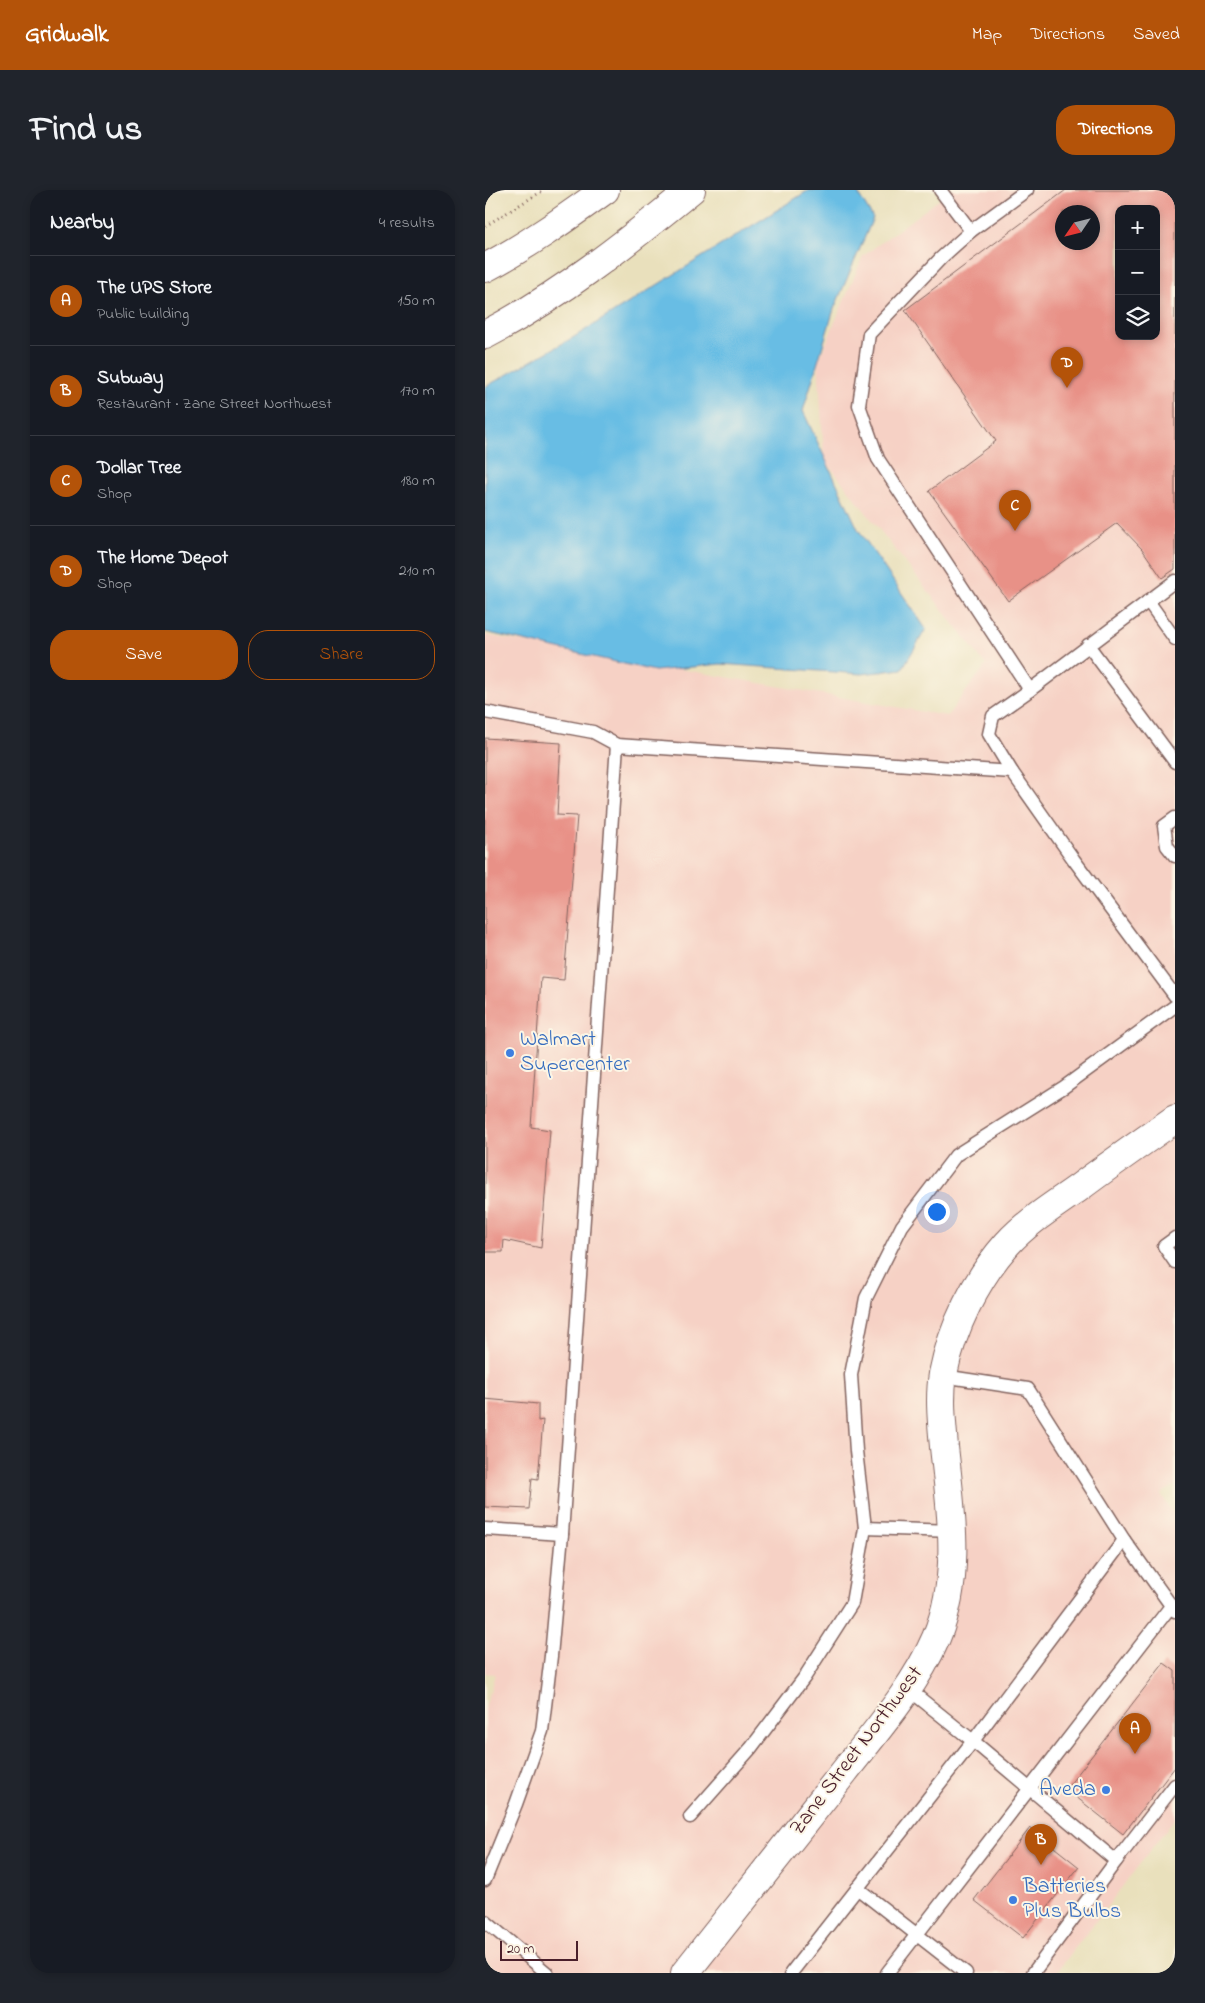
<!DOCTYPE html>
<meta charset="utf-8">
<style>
:root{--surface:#171b24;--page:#20242c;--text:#f1f3f6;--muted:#9ea1a6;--line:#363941;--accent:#b45309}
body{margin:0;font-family:"Indie Flower",sans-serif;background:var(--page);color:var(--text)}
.controls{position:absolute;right:15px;top:15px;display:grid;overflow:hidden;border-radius:10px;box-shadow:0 2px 8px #0003}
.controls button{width:45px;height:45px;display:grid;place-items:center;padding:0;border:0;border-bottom:1px solid var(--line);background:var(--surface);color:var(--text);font:25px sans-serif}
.compass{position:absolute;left:570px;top:15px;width:45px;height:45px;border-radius:50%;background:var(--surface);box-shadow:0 2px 8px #0003;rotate:235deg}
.scale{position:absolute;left:15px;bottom:12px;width:78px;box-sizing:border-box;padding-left:5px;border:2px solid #4a1f2b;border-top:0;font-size:14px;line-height:18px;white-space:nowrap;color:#4a1f2b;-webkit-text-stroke:4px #fcf5e5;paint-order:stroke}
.you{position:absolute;left:451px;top:1021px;width:18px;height:18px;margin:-12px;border:4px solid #fff;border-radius:50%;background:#1a73e8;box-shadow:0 0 0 8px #1a73e833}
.badge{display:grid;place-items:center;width:32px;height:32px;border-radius:50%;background:var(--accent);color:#fff;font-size:16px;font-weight:700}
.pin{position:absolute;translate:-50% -41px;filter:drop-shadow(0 1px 2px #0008)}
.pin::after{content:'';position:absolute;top:26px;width:18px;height:15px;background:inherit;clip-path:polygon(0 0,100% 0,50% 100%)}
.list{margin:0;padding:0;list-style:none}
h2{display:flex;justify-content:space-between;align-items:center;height:65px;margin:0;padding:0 20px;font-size:21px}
h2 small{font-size:16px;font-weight:400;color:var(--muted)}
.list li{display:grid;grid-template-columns:32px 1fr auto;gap:15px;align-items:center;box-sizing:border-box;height:90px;padding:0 20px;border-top:1px solid var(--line)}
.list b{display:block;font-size:19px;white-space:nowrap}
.list p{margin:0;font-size:16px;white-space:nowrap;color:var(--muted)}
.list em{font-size:16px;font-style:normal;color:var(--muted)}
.actions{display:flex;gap:10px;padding:15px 20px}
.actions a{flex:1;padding:11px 0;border:1px solid var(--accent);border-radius:20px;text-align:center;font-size:18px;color:var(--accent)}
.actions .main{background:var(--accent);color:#fff}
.icon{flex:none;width:28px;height:28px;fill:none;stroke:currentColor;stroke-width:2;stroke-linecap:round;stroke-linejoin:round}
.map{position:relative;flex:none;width:690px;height:1783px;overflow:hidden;border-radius:20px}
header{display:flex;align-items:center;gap:30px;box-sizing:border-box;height:70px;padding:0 25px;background:var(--accent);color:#fff}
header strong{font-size:24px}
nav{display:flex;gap:28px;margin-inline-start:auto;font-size:18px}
.intro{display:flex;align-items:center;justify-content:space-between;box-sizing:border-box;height:120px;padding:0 30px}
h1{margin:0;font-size:35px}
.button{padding:12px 22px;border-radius:20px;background:var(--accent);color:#fff;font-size:18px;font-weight:700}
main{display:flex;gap:30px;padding:0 30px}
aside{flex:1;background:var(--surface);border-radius:20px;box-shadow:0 2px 8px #0003}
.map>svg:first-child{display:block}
.built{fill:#f6d1c5;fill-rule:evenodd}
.water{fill:#67bde4;stroke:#586e88}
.building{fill:#e89187;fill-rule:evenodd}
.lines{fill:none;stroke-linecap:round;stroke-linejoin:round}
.lane-casing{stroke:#82635e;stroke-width:15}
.secondary-casing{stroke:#82635e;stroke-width:30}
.path{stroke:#82635e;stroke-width:3;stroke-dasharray:1 4;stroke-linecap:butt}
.lane{stroke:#fff;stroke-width:12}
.secondary{stroke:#fff;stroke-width:28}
.shop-dot{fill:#3f7fe0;stroke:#fcf5e5;stroke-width:2}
.labels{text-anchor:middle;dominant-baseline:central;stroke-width:4;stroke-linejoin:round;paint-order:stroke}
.shop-label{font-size:22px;fill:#366cbe;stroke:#fcf5e5;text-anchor:start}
.street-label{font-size:22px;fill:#4a1f2b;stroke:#fcf5e5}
</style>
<header>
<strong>Gridwalk</strong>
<nav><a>Map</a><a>Directions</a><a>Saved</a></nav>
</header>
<div class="intro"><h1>Find us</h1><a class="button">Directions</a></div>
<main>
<aside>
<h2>Nearby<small>4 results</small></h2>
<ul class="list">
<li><span class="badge">A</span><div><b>The UPS Store</b><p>Public building</p></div><em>150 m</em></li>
<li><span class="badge">B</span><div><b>Subway</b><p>Restaurant · Zane Street Northwest</p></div><em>170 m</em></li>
<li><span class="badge">C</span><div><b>Dollar Tree</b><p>Shop</p></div><em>180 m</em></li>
<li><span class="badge">D</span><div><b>The Home Depot</b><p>Shop</p></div><em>210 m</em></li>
</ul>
<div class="actions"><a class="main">Save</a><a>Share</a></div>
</aside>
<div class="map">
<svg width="690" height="1783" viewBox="0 0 690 1783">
<rect width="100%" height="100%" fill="#fcf5e5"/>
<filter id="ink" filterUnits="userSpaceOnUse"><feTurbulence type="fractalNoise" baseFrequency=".02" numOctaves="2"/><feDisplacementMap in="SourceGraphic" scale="10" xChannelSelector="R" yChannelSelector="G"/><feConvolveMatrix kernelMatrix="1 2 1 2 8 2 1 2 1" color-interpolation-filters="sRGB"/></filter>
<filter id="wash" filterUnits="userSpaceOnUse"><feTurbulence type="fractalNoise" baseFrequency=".0096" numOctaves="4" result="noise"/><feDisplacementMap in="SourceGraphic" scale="20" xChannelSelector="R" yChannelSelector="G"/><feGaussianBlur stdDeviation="1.12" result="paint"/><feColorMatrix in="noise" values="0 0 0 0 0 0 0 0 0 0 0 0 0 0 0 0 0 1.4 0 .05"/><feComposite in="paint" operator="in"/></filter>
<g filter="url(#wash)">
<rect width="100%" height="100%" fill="#e9e0bc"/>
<path class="built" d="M 467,0 L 690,0 L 690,1295 L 676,1304 L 690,1326 L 690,1628 L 571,1783 L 14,1783 L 0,1771 L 0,1519 L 10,1484 L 0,1483 L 0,445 L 462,526 L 501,475 L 339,269 L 333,172 L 378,66 ZM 634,19 L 671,19 L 671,146 L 634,146 ZM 578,22 L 608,22 L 608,52 L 578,52 Z"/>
<polygon class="water" points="324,0 371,0 388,28 349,119 318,221 373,339 441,439 417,479 377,484 235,474 170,481 0,442 0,197 89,147"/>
<g id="blocks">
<g class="building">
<path d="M 581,0 L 690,0 L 690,379 L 677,388 L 657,359 L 632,333 L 523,411 L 444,301 L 511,251 L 420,120 ZM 634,19 L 671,19 L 671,146 L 634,146 ZM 578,22 L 608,22 L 608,52 L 578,52 Z"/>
<polygon points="0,548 76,553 72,625 92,626 79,790 56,788 46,937 65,940 56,1058 19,1050 18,1062 0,1062"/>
<polygon points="0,1209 53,1214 53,1231 58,1230 53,1289 47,1288 44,1319 0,1317"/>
<polygon points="679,1473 690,1481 690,1577 638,1644 581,1599"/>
<polygon points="545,1638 594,1677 538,1748 489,1710"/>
</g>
</g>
</g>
<g filter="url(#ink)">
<use href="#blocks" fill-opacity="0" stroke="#82635e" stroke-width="1"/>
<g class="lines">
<g class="lane-casing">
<g id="lane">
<polyline points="455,0 486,41"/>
<polyline points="542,0 486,41 456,68 384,144 374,215 393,269 545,500"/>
<polyline points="663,411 690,449"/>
<polyline points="603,455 690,572"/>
<polyline points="0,522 108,542 132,555 527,582 504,544 508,526 545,500 690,391"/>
<polyline points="527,582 589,670 690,806"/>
<polyline points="690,628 679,636 682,656 690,666"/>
<polyline points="690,1048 679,1056 690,1072"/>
<polyline points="458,1186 543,1199 639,1350 488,1551 631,1671 690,1595"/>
<polyline points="380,1338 468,1341"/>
<polyline points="0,1339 77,1344"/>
<polyline points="639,1350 690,1421"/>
<polyline points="205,1627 266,1558 319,1488 367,1413 380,1338 371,1261 366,1185 381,1108 417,1036 471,965 579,897 690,816"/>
<polyline points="0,1690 31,1614 57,1541 66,1466 77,1344 132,555"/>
<polyline points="372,1698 481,1783"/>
<polyline points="0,1731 62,1783"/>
<polyline points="306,1783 488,1551 422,1498"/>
<polyline points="402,1783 686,1416"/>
<polyline points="548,1783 631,1671"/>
</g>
</g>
<g class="secondary-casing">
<g id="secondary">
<path d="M 0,78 C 42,56 81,28 120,0"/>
<path d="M 0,145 C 76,105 140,54 206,0"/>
<path d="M 200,1783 C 253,1716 306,1649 359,1582 C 392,1540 430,1497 451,1448 C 477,1386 466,1321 459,1257 C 457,1233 454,1208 458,1184 C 467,1138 491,1089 522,1054 C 542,1032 568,1016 592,999 C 624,975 657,952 690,929"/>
</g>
</g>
<polyline class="path" points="0,36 59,0"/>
<use href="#lane" class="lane"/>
<use href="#secondary" class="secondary"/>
</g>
</g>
<g class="shop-dot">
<circle cx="25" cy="863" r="5"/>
<circle cx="621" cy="1600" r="5"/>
<circle cx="528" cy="1710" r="5"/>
</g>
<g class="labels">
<g class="shop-label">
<text x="35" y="850">Walmart<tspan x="35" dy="25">Supercenter</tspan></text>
<text x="611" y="1600" text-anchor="end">Aveda</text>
<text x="538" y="1697">Batteries<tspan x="538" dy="25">Plus Bulbs</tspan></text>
</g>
<g class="street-label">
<text transform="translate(372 1561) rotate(-53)">Zane Street Northwest</text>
</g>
</g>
</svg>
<div class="controls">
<button>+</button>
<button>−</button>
<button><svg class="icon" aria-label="layers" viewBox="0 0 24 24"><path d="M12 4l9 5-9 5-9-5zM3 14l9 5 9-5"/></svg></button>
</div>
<svg class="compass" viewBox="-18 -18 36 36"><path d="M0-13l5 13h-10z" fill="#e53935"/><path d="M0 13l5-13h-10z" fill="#9ea1a6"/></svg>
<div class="scale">20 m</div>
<div class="you"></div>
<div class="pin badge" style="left:650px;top:1564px">A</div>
<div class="pin badge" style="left:556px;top:1675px">B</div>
<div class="pin badge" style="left:530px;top:341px">C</div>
<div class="pin badge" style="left:582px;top:198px">D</div>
</div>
</main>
